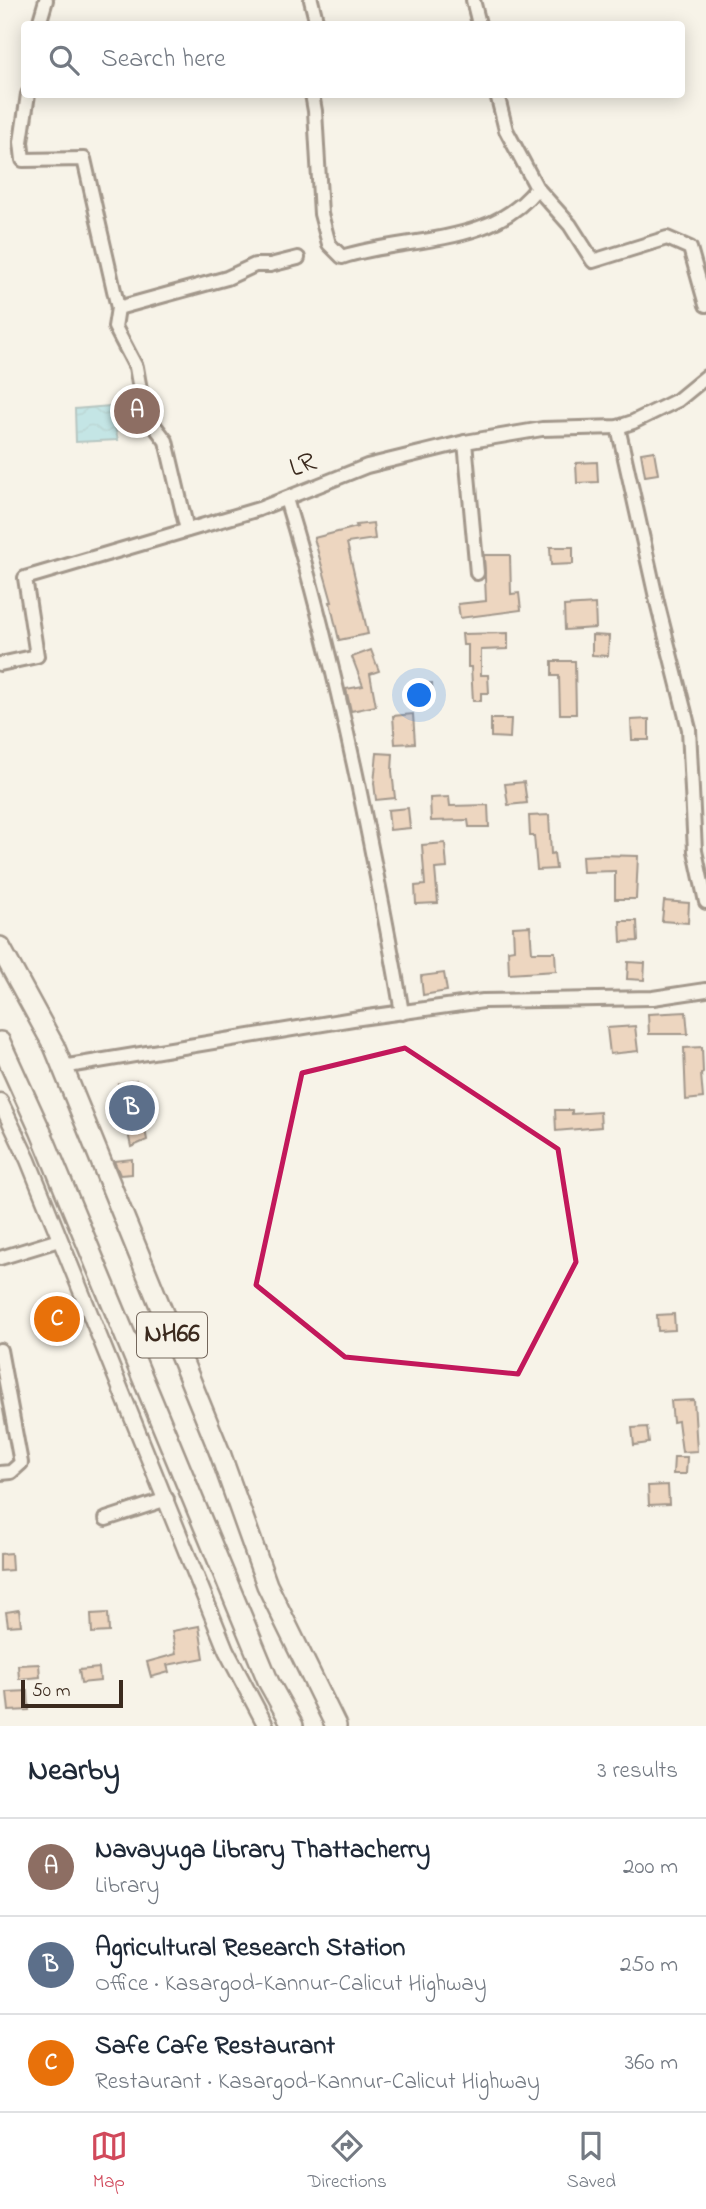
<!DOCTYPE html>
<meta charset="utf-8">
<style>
:root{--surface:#fff;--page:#f6f6f7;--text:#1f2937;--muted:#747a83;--line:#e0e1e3;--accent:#d1495b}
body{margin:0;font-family:"Indie Flower",sans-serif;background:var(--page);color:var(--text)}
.scale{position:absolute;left:21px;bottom:18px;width:102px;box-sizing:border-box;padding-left:7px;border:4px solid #3b2a1e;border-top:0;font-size:19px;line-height:24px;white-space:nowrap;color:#3b2a1e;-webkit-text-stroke:5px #f7f3e8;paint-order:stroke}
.you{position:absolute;left:420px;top:696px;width:24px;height:24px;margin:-18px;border:5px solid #fff;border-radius:50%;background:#1a73e8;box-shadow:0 0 0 10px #1a73e833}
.badge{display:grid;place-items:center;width:46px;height:46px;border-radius:50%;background:var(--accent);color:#fff;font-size:23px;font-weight:700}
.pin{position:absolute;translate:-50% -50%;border:4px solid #fff;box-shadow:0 2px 7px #0006}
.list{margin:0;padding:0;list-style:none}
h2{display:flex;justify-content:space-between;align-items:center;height:91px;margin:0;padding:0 28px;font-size:30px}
h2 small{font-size:23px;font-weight:400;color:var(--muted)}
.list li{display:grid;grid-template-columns:46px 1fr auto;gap:21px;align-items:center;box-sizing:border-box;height:98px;padding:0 28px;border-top:2px solid var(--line)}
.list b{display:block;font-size:26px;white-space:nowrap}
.list p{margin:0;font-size:23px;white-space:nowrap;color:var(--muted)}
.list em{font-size:23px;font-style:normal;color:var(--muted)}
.icon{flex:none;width:38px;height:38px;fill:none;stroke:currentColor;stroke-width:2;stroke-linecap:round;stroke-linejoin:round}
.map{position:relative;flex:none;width:706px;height:1726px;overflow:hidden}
.search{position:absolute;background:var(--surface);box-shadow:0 4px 18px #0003;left:21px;right:21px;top:21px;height:77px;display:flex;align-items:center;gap:18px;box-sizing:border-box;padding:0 24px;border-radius:7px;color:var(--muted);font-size:26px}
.sheet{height:385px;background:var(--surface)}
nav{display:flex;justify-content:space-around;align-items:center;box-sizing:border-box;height:98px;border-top:2px solid var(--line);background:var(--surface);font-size:19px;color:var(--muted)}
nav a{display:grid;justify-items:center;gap:4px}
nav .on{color:var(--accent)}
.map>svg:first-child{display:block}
.water{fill:url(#water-waves);stroke:#689194;stroke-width:2}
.building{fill:#e0b390;stroke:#3b2a1e;stroke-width:2}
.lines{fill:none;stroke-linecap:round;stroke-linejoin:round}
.minor-casing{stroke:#3b2a1e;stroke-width:18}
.tertiary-casing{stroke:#3b2a1e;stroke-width:19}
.trunk-casing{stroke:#3b2a1e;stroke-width:24}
.minor{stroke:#f7f3e8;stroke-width:12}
.tertiary{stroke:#f7f3e8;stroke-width:14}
.trunk{stroke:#f7f3e8;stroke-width:19}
.marked{fill:none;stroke:#c2185b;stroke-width:5;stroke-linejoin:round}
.labels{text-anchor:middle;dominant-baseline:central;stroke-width:6;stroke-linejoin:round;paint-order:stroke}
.shield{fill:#f7f3e8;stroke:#73665b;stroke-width:2}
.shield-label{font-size:26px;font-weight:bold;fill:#3b2a1e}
.street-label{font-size:28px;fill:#3b2a1e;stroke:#f7f3e8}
</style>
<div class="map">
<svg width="706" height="1726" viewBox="0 0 706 1726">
<defs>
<pattern id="water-waves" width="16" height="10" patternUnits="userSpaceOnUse" patternTransform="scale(1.75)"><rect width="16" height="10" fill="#86d6e3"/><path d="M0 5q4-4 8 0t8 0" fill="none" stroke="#75b8c2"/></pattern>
</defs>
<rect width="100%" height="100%" fill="#f7f3e8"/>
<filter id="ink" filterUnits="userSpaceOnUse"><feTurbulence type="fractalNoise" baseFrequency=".0143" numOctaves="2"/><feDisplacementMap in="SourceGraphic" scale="14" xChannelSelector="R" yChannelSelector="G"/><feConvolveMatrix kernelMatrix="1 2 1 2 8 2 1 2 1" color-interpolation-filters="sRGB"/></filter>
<g filter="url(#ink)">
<polygon class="water" points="110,406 118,440 76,442 75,409"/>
<g class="building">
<polygon points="654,451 658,474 645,476 641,453"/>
<polygon points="597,462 598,482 577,483 576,463"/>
<polygon points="373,523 375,539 347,543 368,634 339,640 330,602 332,602 314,538 357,527 356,525"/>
<polygon points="550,547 573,547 573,564 551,565"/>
<polygon points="484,555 510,555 511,594 519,593 521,610 460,618 458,604 486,601"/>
<polygon points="595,604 596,628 565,630 564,606"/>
<polygon points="508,633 508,649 481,650 481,675 488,675 489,693 481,693 481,701 473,701 471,667 468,667 468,645 463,645 462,634"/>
<polygon points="592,635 609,636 608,656 592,655"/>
<polygon points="371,650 379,671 370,674 376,706 351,711 346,689 363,686 352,657"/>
<polygon points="552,661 575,661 576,714 560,714 559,676 552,676"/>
<polygon points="432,683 433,697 418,699 417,684"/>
<polygon points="413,714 415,743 395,744 393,716"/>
<polygon points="491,719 511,719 510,738 491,737"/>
<polygon points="649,719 649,740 632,740 631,720"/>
<polygon points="377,753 393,754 392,771 395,798 376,800 374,783"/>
<polygon points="524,782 527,803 508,805 505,784"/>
<polygon points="449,797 450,806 488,805 489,827 469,827 468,820 431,821 430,798"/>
<polygon points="408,808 410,828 390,830 388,810"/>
<polygon points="549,815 551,854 554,853 556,869 537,870 534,836 530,836 529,816"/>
<polygon points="445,843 447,868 435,869 438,903 416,904 415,886 425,885 422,845"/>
<polygon points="599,855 638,856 636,899 615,899 615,871 583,872 582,856"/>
<polygon points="664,901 689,903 688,923 662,921"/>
<polygon points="620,921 637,921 638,941 621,942"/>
<polygon points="530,926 532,952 555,952 556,971 509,974 508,950 514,949 513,927"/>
<polygon points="628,962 645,963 644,980 627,979"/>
<polygon points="444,973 447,991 423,995 421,976"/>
<polygon points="686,1012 688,1034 649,1034 648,1014"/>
<polygon points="635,1026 638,1051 610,1054 607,1028"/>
<polygon points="702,1047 703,1073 701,1074 703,1098 686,1100 684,1048"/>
<polygon points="136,1080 147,1140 131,1147 118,1084"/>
<polygon points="555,1110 572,1110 572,1114 600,1112 601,1127 556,1131"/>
<polygon points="132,1159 132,1174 120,1175 114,1161"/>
<polygon points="58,1300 72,1336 67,1338 63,1333 53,1335 43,1323 53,1315 46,1303"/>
<polygon points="674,1314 675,1330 658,1331 657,1315"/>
<polygon points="694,1400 697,1451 682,1452 678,1421 673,1422 671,1401"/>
<polygon points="647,1427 649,1443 634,1445 632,1428"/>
<polygon points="674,1457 687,1457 686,1474 673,1474"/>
<polygon points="668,1485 669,1504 649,1505 648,1486"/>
<polygon points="11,1553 12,1570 0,1571 0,1554"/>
<polygon points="19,1610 21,1625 8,1626 6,1612"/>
<polygon points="108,1613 109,1632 92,1633 91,1614"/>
<polygon points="199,1626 204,1658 167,1665 169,1672 151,1677 147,1662 176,1654 172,1631"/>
<polygon points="39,1664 40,1677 19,1679 18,1665"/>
<polygon points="99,1668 100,1681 81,1683 79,1670"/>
<polygon points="28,1691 29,1710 9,1711 7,1692"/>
</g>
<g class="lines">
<g class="minor-casing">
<g id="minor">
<polyline points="311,0 317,24"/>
<polyline points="473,0 479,24"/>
<polyline points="39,24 46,0"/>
<polyline points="28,94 21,142 23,160 84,159 118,308 115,327 136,367 144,412 166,441 187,530"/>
<path d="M 312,94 L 315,111 L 321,214 L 329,244 L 342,257 C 406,236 492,247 537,188"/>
<polyline points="497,94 506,130 537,188 570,225 593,261 667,238 690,248 706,305"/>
<polyline points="118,308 227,278 255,265 270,265 298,258"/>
<polyline points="618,427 657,602 689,729 695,851 706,902"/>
<polyline points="465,442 477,573"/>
<path d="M 286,499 C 316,596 339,694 360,793 C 375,866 390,939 402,1013"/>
<polyline points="0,664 37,656 25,578 259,509 367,466 465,442 542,429 618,427 633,422 678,400 706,377"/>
<polyline points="62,1067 353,1019 483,1001 653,998 706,990"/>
<polyline points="0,1258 59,1240"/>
<polyline points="0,1350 21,1463 11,1472 0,1473"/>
<polyline points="106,1519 167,1499"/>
</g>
</g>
<g class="tertiary-casing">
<polyline id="tertiary" points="0,1101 28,1160 226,1650 266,1726"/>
</g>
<g class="trunk-casing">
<g id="trunk">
<polyline points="0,947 54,1046 220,1453 267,1585 336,1726"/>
<polyline points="0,1042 40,1130 269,1683 293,1726"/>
</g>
</g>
<use href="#minor" class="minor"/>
<use href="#tertiary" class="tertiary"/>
<use href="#trunk" class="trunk"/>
</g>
</g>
<path d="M0 0H706V1726H0ZM 405,1048 L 558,1149 L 576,1262 L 518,1374 L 345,1357 L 256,1285 L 302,1073 Z" fill="#f7f3e8" fill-opacity=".55" fill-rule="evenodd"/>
<path class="marked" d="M 405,1048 L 558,1149 L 576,1262 L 518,1374 L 345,1357 L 256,1285 L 302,1073 Z"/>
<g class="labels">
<rect class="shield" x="137" y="1312.5" width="70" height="45" rx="5"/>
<g class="shield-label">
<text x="172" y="1335">NH66</text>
</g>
<g class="street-label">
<text transform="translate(303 466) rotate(-22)">LR</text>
</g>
</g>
</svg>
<div class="scale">50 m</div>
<div class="you"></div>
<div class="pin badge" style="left:137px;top:411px;background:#8d6e63">A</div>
<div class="pin badge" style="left:132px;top:1108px;background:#5c6f8a">B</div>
<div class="pin badge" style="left:57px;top:1319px;background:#e8710a">C</div>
<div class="search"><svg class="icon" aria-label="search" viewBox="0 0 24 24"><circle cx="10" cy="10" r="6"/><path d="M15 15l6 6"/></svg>Search here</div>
</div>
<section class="sheet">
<h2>Nearby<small>3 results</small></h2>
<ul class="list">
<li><span class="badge" style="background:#8d6e63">A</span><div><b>Navayuga Library Thattacherry</b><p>Library</p></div><em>200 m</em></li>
<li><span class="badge" style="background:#5c6f8a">B</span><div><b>Agricultural Research Station</b><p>Office · Kasargod-Kannur-Calicut Highway</p></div><em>250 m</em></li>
<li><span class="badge" style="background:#e8710a">C</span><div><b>Safe Cafe Restaurant</b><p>Restaurant · Kasargod-Kannur-Calicut Highway</p></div><em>360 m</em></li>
</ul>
</section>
<nav>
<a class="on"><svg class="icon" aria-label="map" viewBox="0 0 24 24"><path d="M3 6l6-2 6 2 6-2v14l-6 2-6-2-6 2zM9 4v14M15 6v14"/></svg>Map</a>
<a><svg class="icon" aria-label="directions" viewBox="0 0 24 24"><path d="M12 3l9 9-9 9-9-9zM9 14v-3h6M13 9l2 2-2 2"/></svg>Directions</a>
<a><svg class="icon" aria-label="saved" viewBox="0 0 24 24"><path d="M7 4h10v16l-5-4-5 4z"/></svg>Saved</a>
</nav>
